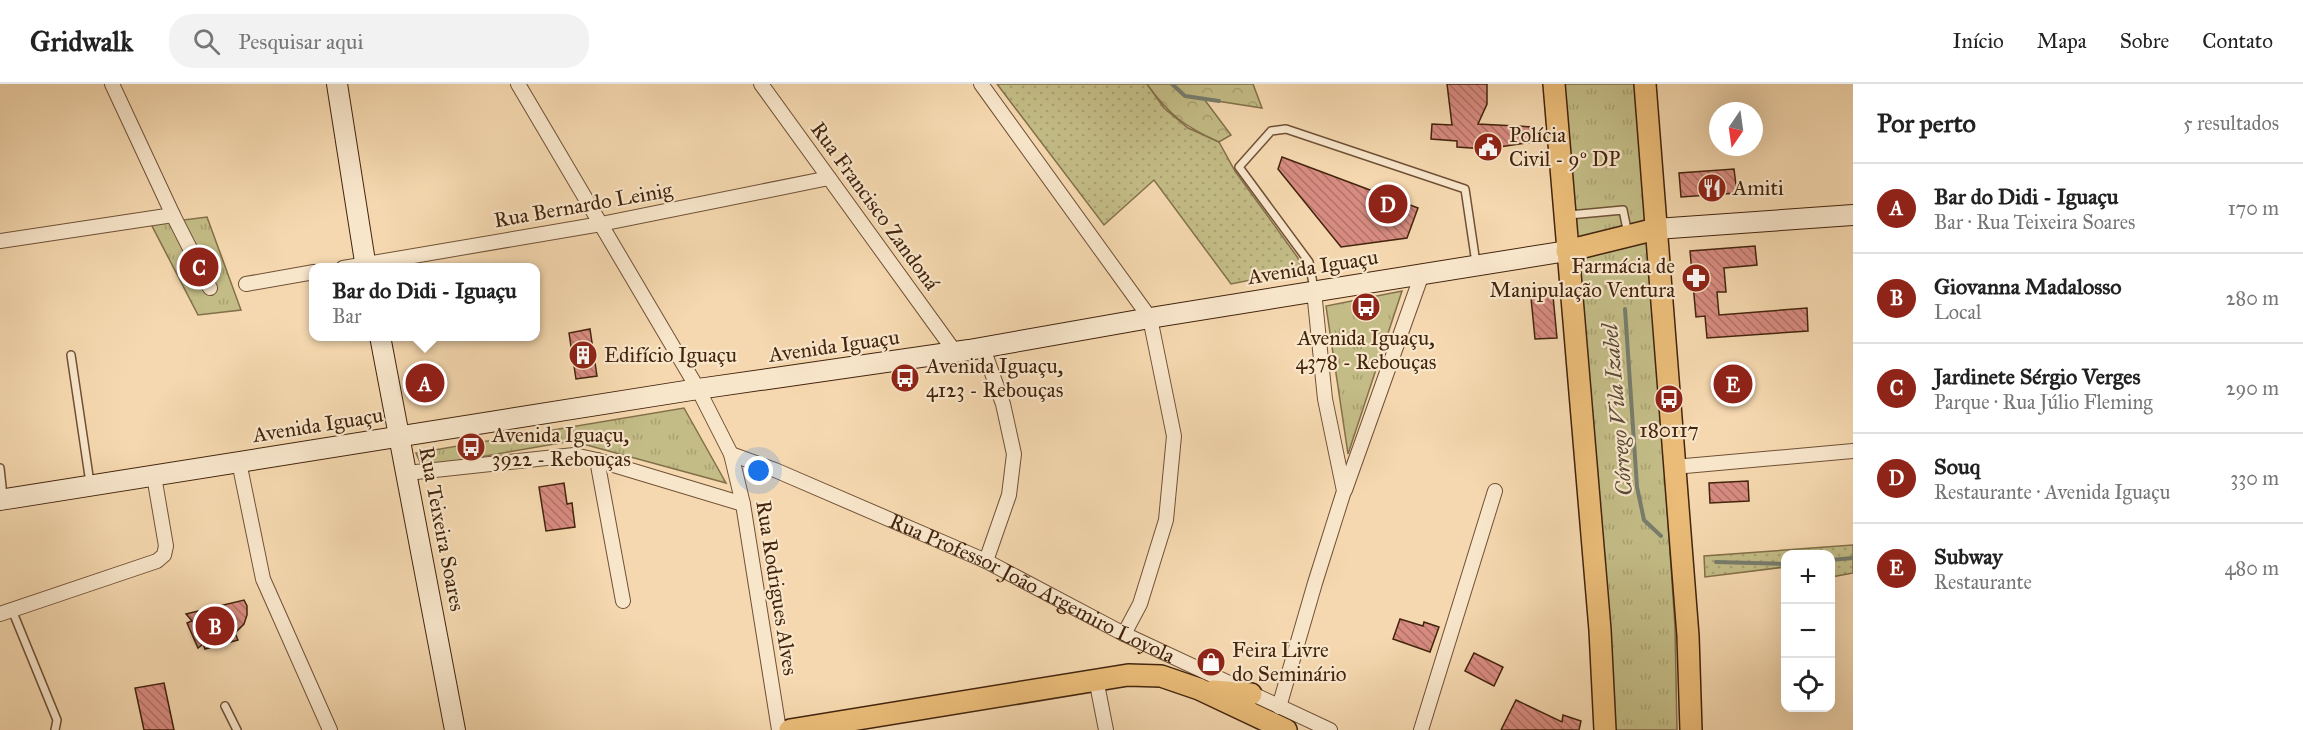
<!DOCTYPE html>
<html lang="pt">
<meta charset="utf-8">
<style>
:root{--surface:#fff;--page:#f2f2f2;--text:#222;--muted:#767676;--line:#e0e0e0;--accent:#8f2418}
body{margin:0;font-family:"IM FELL Great Primer",serif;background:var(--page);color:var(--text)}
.controls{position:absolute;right:18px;bottom:18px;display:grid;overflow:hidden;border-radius:12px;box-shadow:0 6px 24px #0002}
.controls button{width:54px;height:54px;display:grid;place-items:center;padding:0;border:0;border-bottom:2px solid var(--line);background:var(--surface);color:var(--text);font:30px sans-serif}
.compass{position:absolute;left:1709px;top:18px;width:54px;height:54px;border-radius:50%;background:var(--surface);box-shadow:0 6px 24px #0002;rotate:193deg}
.you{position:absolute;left:759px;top:387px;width:21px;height:21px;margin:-15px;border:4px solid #fff;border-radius:50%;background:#1a73e8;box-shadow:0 0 0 9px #1a73e833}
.badge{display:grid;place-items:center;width:39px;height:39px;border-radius:50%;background:var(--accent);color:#fff;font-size:20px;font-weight:700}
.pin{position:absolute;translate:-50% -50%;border:3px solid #fff;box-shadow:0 2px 6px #0006}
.popup{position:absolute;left:309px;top:179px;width:231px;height:78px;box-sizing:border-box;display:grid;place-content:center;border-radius:12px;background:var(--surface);filter:drop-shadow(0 2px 4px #0005);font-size:20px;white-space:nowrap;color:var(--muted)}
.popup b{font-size:22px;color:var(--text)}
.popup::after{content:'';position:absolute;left:50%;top:100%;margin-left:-12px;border:12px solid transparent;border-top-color:var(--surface)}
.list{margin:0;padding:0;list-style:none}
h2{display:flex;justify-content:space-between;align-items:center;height:78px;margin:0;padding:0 24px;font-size:26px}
h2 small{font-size:20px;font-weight:400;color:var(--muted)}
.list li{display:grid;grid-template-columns:39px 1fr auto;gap:18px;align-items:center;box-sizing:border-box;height:90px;padding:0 24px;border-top:2px solid var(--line)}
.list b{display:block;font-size:22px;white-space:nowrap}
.list p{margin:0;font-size:20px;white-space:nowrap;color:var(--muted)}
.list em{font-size:20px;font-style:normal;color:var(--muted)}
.icon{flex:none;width:33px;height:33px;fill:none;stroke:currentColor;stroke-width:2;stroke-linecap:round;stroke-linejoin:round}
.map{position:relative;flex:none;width:1853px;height:646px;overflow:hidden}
header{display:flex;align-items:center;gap:36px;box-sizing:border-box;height:84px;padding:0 30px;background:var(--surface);border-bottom:2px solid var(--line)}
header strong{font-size:28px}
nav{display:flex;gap:33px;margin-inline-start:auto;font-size:21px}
.search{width:420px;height:54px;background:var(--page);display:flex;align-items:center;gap:15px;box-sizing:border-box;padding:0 21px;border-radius:24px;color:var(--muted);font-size:22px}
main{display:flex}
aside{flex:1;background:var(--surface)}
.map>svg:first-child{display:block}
.grass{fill:url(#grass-dots);stroke:#83704a;stroke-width:1.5}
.forest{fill:url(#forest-crowns);stroke:#83704a;stroke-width:1.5}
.park{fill:url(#park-tufts);stroke:#83704a;stroke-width:1.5}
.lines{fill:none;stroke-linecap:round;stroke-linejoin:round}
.stream{stroke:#787d6d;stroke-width:4}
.building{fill:url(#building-back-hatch);stroke:#43240d;stroke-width:1.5}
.lane-casing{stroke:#705136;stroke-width:10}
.street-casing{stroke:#705136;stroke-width:16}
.secondary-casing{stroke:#43240d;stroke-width:22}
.primary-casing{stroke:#43240d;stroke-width:24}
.lane{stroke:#f8e6cb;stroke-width:7}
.street{stroke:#f8e6cb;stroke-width:14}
.secondary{stroke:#f8e6cb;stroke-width:20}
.primary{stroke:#eabc78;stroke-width:21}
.labels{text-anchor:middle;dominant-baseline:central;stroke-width:4.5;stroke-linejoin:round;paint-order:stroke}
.poi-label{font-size:21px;fill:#43240d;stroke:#f8e6cb;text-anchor:start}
.street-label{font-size:21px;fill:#43240d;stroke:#f8e6cb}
.water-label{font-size:22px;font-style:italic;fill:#594935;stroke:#f8e6cb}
</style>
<header>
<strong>Gridwalk</strong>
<div class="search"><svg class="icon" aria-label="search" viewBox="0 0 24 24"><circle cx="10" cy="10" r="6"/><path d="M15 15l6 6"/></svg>Pesquisar aqui</div>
<nav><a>Início</a><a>Mapa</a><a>Sobre</a><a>Contato</a></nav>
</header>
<main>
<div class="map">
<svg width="1853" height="646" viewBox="0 0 1853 646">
<defs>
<pattern id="grass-dots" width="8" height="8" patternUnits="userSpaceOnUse" patternTransform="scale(1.5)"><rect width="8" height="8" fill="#c3bc86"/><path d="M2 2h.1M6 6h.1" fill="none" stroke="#a9a172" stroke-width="1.8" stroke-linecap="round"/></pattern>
<pattern id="forest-crowns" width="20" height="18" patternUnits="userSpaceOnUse" patternTransform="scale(1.5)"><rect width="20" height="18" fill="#c3bc86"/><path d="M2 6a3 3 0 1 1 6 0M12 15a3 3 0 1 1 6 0" fill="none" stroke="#a9a172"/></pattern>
<pattern id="park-tufts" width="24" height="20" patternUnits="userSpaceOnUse" patternTransform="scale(1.5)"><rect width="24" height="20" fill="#c3bc86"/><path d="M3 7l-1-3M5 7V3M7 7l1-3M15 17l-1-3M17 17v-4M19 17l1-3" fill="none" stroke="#a9a172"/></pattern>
<pattern id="building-back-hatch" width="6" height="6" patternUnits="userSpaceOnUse" patternTransform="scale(1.5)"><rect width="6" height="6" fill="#d88c81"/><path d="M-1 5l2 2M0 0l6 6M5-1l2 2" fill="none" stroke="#b17268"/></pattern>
</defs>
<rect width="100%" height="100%" fill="#f5d8af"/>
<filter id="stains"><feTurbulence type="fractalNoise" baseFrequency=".00333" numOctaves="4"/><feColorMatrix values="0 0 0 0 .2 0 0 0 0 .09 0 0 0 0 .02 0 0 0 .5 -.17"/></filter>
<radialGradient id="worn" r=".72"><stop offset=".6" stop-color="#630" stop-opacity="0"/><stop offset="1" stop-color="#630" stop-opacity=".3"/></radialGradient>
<g class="grass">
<polygon points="997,0 1147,0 1164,24 1188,44 1219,58 1235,87 1298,174 1301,186 1231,200 1154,96 1104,141"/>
<polygon points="1853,461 1853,489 1831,493 1830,470 1786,470 1785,483 1705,493 1704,472"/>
</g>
<path class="forest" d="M 1147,0 L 1253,0 L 1262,24 L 1204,15 L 1231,51 L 1219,58 C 1184,42 1170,32 1147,0 Z"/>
<g class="park">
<polygon points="1557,0 1639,0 1675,543 1677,646 1615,646"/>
<polygon points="207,133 241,226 198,231 151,140"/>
<polygon points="1402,207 1348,370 1326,222"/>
<polygon points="684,324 726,399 572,357 422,383 416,369"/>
</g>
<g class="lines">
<g class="stream">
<polyline points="1172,0 1185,12 1219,17"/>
<polyline points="1625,225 1637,403 1644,436 1661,452"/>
<polyline points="1830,476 1853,474"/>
<polyline points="1716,478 1786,480"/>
</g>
</g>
<g class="building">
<polygon points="1447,0 1487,0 1487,20 1478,40 1534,43 1533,58 1486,65 1457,63 1457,57 1431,55 1432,40 1452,41"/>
<polygon points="1282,73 1418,124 1407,154 1341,163 1278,85"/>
<polygon points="1734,85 1737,109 1681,113 1679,89"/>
<polygon points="1755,162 1757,181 1724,184 1726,208 1717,208 1719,231 1807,224 1808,247 1707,254 1705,232 1696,233 1690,167"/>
<polygon points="1553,212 1557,254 1535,255 1531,214"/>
<polygon points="590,245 597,292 576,295 569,249"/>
<polygon points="1748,397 1749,417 1710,419 1709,399"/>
<polygon points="564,399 567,420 572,419 575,443 546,447 539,403"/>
<polygon points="244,516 247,522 247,531 244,540 235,549 238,556 205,565 203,560 198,564 187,539 192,537 186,530"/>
<polygon points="1400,535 1423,542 1424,538 1439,543 1430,568 1393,555"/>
<polygon points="1474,569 1503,583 1494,602 1465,587"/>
<polygon points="164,599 174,646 144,646 135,604"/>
<polygon points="1516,616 1562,638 1563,631 1581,637 1579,646 1501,646"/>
</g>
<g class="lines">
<g class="lane-casing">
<g id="lane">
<polyline points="1569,131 1623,126 1628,150"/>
<polyline points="1314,205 1309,178 1239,83 1271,47 1286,45 1465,105 1476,179"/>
<polyline points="71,271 90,399"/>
<polyline points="0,384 3,412"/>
<polyline points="12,526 57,636 55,646"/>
<polyline points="225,622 237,646"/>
</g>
</g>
<g class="street-casing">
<g id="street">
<polyline points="112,0 173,131 210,204"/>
<polyline points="518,0 698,305 731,370 743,420 779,646"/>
<polyline points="761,0 955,268"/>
<polyline points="981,0 1150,234 1174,352 1166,436 1140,520 1124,550"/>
<polyline points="0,157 173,131"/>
<polyline points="343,184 601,140 829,94"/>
<polyline points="246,200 314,188"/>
<polyline points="983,264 1003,320 1014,370 1009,411 986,477"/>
<path id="s1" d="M 731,370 L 775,386 L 986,477 L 1124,550 L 1330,646"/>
<polyline points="597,376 623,517"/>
<polyline points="239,378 263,495 330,646"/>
<polyline points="1674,383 1853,367"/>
<polyline points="407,389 574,371 597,376 743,420"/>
<polyline points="1345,406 1422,190"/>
<polyline points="0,530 157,477 164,471 166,462 154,392"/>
<polyline points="1096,595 1106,646"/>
<polyline points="1279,623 1315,499 1344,407 1325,315 1314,207"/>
<polyline points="1421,646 1495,407"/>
</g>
</g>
<g class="secondary-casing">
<g id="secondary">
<polyline points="337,0 366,184"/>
<polyline points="1656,145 1853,131"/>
<polyline points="380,252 455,646"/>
<polyline points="0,416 698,305 969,266 1150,234 1567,167"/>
</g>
</g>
<g class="primary-casing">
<g id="primary">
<polyline points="1554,0 1600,546 1605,646"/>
<polyline points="1645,0 1688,552 1691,646"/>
<polyline points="1567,167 1656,145"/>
<polyline points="1213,607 1251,610"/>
<polyline points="790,646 1128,591 1161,592 1199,605 1286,646"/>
</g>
</g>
<use href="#lane" class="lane"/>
<use href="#street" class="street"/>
<use href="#secondary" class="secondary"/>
<use href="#primary" class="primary"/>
</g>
<defs>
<g id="civic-disc" transform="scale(1.5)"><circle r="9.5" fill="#8f2418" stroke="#f8e6cb"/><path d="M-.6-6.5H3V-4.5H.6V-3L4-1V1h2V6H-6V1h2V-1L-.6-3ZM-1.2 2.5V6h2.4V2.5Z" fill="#fff"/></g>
<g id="restaurant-disc" transform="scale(1.5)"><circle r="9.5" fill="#8f2418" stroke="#f8e6cb"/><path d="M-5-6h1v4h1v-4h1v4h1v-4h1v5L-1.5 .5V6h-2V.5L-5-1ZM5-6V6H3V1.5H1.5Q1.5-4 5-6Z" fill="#fff"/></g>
<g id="pharmacy-disc" transform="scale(1.5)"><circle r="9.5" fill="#8f2418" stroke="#f8e6cb"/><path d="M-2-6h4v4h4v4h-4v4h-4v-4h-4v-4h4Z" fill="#fff"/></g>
<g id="bus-disc" transform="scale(1.5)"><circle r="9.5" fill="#8f2418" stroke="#f8e6cb"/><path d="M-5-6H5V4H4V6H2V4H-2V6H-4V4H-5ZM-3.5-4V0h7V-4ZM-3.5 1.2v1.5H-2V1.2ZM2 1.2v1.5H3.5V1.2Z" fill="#fff"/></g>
<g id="building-disc" transform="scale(1.5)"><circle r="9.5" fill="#8f2418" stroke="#f8e6cb"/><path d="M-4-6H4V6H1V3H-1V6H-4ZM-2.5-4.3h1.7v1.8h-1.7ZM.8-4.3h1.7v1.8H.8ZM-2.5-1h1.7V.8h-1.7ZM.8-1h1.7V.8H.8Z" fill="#fff"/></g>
<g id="shop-disc" transform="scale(1.5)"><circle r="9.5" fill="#8f2418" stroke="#f8e6cb"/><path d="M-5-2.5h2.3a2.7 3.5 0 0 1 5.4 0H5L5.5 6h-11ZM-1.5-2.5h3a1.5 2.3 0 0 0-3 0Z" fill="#fff"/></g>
</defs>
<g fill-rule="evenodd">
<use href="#civic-disc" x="1488" y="63"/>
<use href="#restaurant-disc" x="1712" y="104"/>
<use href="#pharmacy-disc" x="1696" y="194"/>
<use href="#bus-disc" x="1366" y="223"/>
<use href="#building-disc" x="583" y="271"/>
<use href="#bus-disc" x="905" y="294"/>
<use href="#bus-disc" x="1669" y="315"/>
<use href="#bus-disc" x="471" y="363"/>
<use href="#shop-disc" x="1211" y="578"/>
</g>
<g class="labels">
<g class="poi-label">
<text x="1509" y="51">Polícia<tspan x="1509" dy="24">Civil - 9º DP</tspan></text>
<text x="1733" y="104">Amiti</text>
<text x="1675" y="182" text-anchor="end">Farmácia de<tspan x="1675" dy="24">Manipulação Ventura</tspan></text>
<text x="1366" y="254" text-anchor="middle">Avenida Iguaçu,<tspan x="1366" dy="24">4378 - Rebouças</tspan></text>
<text x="604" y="271">Edifício Iguaçu</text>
<text x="926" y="282">Avenida Iguaçu,<tspan x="926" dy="24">4123 - Rebouças</tspan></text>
<text x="1669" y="346" text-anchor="middle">180117</text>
<text x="492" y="351">Avenida Iguaçu,<tspan x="492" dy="24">3922 - Rebouças</tspan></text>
<text x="1232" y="566">Feira Livre<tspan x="1232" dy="24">do Seminário</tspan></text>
</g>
<g class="street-label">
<text transform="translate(583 121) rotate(-10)">Rua Bernardo Leinig</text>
<text transform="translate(875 122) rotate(54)">Rua Francisco Zandoná</text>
<text transform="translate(1313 183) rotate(-9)">Avenida Iguaçu</text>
<text transform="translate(834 262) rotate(-8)">Avenida Iguaçu</text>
<text transform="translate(318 341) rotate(-9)">Avenida Iguaçu</text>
<text transform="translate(442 445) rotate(79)">Rua Teixeira Soares</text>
<text transform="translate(777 504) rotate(81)">Rua Rodrigues Alves</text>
<text stroke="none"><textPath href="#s1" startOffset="330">Rua Professor João Argemiro Loyola</textPath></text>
</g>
<g class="water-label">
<text transform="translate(1617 326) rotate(-95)">Córrego Vila Izabel</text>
</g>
</g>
<rect width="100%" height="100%" filter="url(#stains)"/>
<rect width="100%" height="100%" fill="url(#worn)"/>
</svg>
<div class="controls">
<button>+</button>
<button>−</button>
<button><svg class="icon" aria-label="locate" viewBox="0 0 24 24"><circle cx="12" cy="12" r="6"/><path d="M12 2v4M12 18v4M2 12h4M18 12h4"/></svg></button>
</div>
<svg class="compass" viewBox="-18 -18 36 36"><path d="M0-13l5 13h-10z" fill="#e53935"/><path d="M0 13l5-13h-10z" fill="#767676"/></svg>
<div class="you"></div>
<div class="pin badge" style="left:425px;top:299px">A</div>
<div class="popup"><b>Bar do Didi - Iguaçu</b>Bar</div>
<div class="pin badge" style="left:215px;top:542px">B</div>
<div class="pin badge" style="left:199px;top:183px">C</div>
<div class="pin badge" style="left:1388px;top:120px">D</div>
<div class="pin badge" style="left:1733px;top:300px">E</div>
</div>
<aside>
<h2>Por perto<small>5 resultados</small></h2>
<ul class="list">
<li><span class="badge">A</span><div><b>Bar do Didi - Iguaçu</b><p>Bar · Rua Teixeira Soares</p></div><em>170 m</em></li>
<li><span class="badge">B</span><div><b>Giovanna Madalosso</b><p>Local</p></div><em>280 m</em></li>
<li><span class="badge">C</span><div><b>Jardinete Sérgio Verges</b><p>Parque · Rua Júlio Fleming</p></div><em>290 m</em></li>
<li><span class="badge">D</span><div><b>Souq</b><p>Restaurante · Avenida Iguaçu</p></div><em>330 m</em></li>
<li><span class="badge">E</span><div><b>Subway</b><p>Restaurante</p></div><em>480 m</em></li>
</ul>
</aside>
</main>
